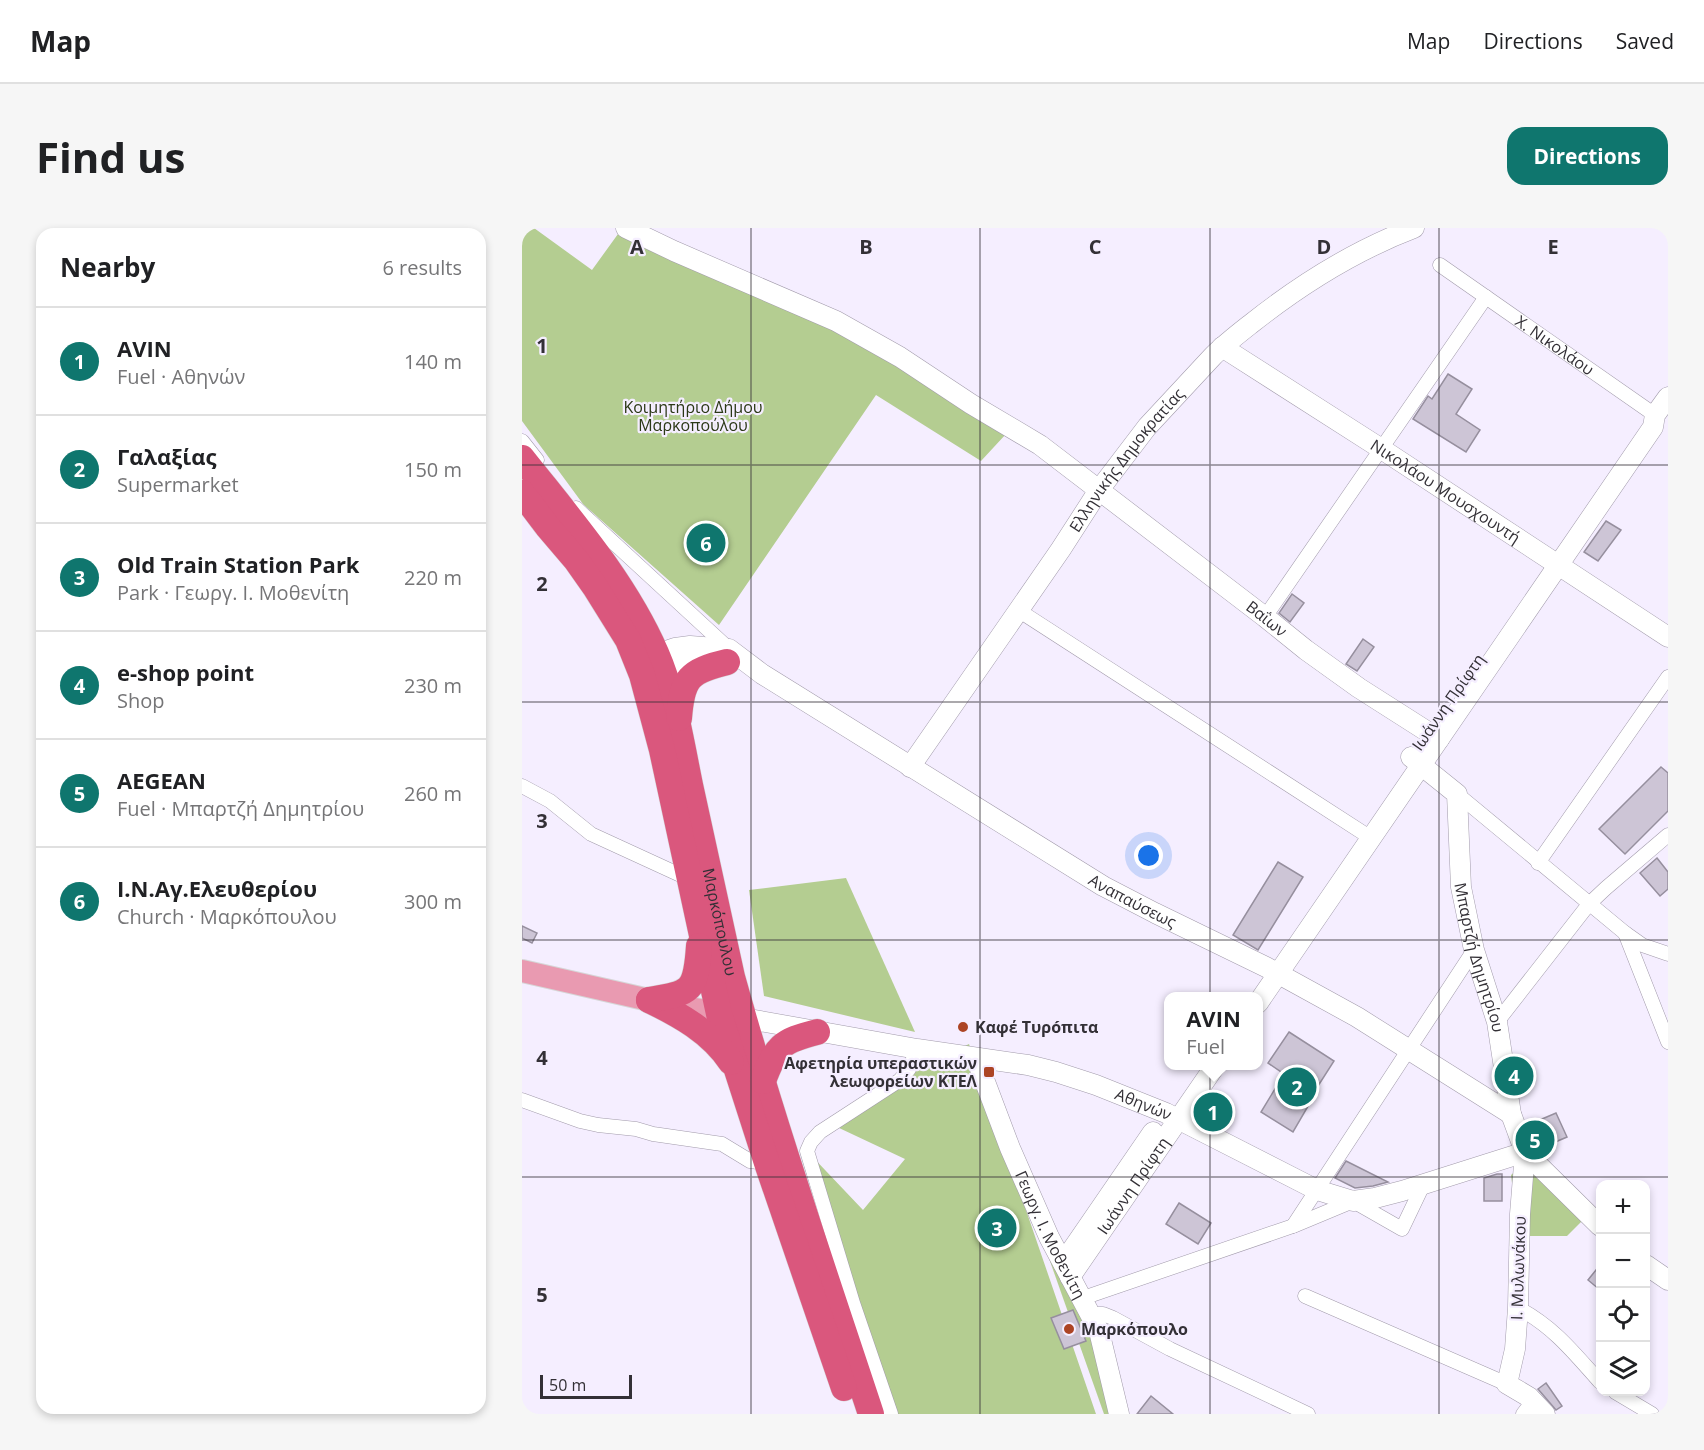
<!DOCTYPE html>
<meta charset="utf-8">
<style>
:root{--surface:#fff;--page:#f6f6f6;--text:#202124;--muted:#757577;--line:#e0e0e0;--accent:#0f766e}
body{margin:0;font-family:"Open Sans",sans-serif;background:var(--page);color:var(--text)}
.controls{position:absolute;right:18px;bottom:18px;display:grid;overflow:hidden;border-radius:12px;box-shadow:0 3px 9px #0003}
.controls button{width:54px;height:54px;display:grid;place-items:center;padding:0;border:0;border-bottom:2px solid var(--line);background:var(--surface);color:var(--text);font:30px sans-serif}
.scale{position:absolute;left:18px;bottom:15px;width:92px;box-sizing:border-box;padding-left:6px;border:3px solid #333036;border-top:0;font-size:16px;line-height:21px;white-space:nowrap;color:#333036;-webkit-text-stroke:4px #f5eeff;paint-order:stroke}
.you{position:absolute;left:627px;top:628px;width:21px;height:21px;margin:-15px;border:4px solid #fff;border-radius:50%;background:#1a73e8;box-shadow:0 0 0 9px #1a73e833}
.badge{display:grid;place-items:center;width:39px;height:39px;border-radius:50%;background:var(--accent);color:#fff;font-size:20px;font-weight:700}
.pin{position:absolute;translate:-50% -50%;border:3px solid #fff;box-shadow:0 2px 6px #0006}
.popup{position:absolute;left:642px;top:764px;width:99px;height:78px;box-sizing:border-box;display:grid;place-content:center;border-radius:12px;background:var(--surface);filter:drop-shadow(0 2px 4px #0005);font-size:20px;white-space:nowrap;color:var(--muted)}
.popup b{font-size:22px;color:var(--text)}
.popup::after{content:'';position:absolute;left:50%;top:100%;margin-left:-12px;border:12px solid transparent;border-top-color:var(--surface)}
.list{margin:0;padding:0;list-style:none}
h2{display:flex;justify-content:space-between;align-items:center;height:78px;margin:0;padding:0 24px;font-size:26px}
h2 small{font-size:20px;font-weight:400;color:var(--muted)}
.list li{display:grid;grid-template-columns:39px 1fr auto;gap:18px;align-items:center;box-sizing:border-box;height:108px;padding:0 24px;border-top:2px solid var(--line)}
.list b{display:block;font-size:22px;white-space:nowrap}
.list p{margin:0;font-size:20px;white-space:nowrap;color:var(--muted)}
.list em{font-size:20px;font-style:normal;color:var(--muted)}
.icon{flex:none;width:33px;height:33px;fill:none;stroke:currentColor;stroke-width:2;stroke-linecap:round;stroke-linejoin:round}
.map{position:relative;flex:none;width:1146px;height:1186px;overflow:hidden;border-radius:18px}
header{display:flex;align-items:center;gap:36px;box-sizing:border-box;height:84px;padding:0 30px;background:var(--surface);border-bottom:2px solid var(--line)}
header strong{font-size:28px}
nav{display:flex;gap:33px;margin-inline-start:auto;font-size:21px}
.intro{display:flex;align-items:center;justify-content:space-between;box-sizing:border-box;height:144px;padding:0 36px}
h1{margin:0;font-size:42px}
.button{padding:15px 27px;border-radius:18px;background:var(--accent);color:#fff;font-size:21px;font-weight:700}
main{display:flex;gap:36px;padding:0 36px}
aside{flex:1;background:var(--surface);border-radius:18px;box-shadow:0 3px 9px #0003}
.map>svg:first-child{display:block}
.green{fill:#b4cd91}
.building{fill:#cdc5d6;stroke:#968f9e;stroke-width:1.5}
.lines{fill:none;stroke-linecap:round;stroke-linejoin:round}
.street-casing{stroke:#a29bab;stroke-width:15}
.secondary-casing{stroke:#a29bab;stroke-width:21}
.primary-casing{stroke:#d6d6d7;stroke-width:24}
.highway-casing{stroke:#d6d6d7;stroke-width:27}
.street{stroke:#fff;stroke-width:14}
.secondary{stroke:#fff;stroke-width:20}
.primary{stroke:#e99ab1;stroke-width:22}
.highway{stroke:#da577d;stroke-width:26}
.grid{fill:none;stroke:#333036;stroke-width:1.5;stroke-opacity:0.55}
.poi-dot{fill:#ac4424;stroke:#f5eeff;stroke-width:2}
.labels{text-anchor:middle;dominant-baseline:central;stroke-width:4.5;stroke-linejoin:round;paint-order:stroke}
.street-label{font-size:16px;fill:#333036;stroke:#f5eeff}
.park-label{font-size:16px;fill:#2b3816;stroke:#f5eeff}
.poi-label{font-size:16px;font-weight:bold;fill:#333036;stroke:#f5eeff;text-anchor:start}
.grid-label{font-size:20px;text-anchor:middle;font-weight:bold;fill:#333036;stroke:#f5eeff;stroke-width:4.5;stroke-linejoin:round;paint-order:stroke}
</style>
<header>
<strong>Map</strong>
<nav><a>Map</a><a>Directions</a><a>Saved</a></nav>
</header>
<div class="intro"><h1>Find us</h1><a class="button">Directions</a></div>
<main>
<aside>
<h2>Nearby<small>6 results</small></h2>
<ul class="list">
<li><span class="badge">1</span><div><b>AVIN</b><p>Fuel · Αθηνών</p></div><em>140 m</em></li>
<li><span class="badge">2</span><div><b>Γαλαξίας</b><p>Supermarket</p></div><em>150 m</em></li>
<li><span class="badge">3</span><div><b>Old Train Station Park</b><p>Park · Γεωργ. Ι. Μοθενίτη</p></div><em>220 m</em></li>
<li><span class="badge">4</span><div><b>e-shop point</b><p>Shop</p></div><em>230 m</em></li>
<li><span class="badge">5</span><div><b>AEGEAN</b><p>Fuel · Μπαρτζή Δημητρίου</p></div><em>260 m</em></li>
<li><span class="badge">6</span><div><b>Ι.Ν.Αγ.Ελευθερίου</b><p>Church · Μαρκόπουλου</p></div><em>300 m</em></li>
</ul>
</aside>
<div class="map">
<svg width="1146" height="1186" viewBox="0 0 1146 1186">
<rect width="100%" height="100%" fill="#f5eeff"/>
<g class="green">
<polygon points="0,0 12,0 70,42 96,6 266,78 376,136 484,206 459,233 354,167 197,397 61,276 0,193"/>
<polygon points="324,650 393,804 242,768 227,662"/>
<polygon points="447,816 574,1186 370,1186 285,923 341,982 383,931 315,899 382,848"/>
<polygon points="488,920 569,1086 595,1186 582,1186"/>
<polygon points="1009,930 1067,986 1045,1008 1006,1008 997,1014 989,947"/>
</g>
<g class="building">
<polygon points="926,146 950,161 934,186 958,202 944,224 891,191 906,168 910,171"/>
<polygon points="1084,293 1099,302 1076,333 1062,324"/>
<polygon points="770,366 782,375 768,394 757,385"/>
<polygon points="841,411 852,419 835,443 824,436"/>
<polygon points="1139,539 1146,545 1146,583 1103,626 1077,601"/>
<polygon points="1135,630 1146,644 1146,661 1138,668 1118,645"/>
<polygon points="756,634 781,649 736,722 711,707"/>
<polygon points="0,698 15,705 10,715 0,710"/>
<polygon points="767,804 812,833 787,872 789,873 771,904 739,884 762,846 746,835"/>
<polygon points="686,872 704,883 695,897 677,886"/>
<polygon points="1034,885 1045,909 1017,921 1006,897"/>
<polygon points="824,933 866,954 851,958 833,960 813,950"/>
<polygon points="975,946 980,946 980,973 962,973 962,950"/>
<polygon points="657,975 689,995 676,1016 644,996"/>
<polygon points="1078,1037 1078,1062 1066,1052"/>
<polygon points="551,1082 564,1113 542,1121 529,1090"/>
<polygon points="1024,1155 1040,1178 1034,1182 1016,1161"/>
<polygon points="629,1168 651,1186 615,1186"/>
</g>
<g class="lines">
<g class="street-casing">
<g id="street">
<path id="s1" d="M 918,37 L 1133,187"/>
<polyline points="0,213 15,232"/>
<polyline points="54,280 207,421"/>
<polyline points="496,382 849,610"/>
<polyline points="743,389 964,69"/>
<polyline points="0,558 28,573 69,606 167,651"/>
<polyline points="935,566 1103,705 1120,717 1146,726"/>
<polyline points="1016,635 1146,449"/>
<polyline points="1103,705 1146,814"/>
<polyline points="975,794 1067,676 1084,660 1146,607"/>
<polyline points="0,872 58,893 76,897 114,901 131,906 200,916 228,933 245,935"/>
<polyline points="771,998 952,722"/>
<polyline points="783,1068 985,1156"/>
<polyline points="561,1070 771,998 831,973 880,1001 902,955"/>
<path d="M 996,1080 C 1032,1099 1052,1125 1078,1154"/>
<polyline points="569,1086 581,1086 591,1090 648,1121 786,1186"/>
<polyline points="1093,1164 1130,1186"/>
<polyline points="369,1186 331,1075 285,923 289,914 298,904 378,852 387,841 395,821"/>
<polyline points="1001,1186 1011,1173"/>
</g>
</g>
<g class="secondary-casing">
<g id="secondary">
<path id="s2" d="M 104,0 L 152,23 L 314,93 L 378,129 L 449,176 L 518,217 L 743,389 L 784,422 L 837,460 L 917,511"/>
<path id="s3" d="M 700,119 L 858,220 L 1146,409"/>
<path id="s4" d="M 124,430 L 153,420 L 168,418 L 207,421 L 240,446 L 581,658 L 633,685 L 744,739 L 835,789 L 989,886"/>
<polyline points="129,444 166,434 194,433"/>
<path id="s5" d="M 889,529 L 935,566 L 939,659 L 952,722 L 975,794 L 989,886 L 1003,924 L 998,986 L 996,1080 L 993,1121 L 985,1156 L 1007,1169 L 1023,1186"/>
<path id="s6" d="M 388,539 L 539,321 L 577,262 L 625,199 L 691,128 C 703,116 716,106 730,95 C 778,57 834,22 892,0"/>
<polyline points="736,775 1131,199 1133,187 1146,169"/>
<path id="s7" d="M 221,790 L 395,821 L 506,837 L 534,844 L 574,857 L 644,885 L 795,962 L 831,973 L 853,970 L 880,963 L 1003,924"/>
<path id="s8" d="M 454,830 L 488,920 L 527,1009 L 577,1103 L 597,1186"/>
<polyline points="1003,924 1078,998"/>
<polyline points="541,1035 631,904"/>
<polyline points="1124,1037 1146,1052"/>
<path id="s9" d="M 548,1049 L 693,838"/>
</g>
</g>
<g class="primary-casing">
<polyline id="primary" points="0,743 127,772 214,789"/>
</g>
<g class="highway-casing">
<g id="highway">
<path id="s10" d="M 0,230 C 48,291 102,352 134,425 C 152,466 159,513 168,557 C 182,621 196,685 210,749 C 251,896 301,1041 349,1186"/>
<polyline points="0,265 25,298 54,332 73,359 106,412 120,447 140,522 197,786 245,935 322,1160"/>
<path d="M 157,490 C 160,450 167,443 205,434"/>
<path d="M 127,772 C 158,787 189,804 209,834"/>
<path d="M 127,772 C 169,765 174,764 177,718"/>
<path d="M 241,853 C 254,818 259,813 295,804"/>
</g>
</g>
<use href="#street" class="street"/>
<use href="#secondary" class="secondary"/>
<use href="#primary" class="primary"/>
<use href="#highway" class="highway"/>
</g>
<path class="grid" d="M 229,0 L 229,1186M 458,0 L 458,1186M 688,0 L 688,1186M 917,0 L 917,1186M 0,237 L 1146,237M 0,474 L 1146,474M 0,712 L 1146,712M 0,949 L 1146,949"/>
<g class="poi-dot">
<circle cx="441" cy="799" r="6"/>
<rect x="461" y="838" width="12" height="12" rx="3"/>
<circle cx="547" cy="1101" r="6"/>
</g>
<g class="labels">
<g class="street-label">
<text stroke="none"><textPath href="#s1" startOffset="140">Χ. Νικολάου</textPath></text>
<text stroke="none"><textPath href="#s6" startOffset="376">Ελληνικής Δημοκρατίας</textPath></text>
<text stroke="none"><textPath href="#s3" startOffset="266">Νικολάου Μουσχουντή</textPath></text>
<text stroke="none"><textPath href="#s2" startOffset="754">Βαΐων</textPath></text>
<text transform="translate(926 474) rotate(-55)">Ιωάννη Πρίφτη</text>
<text stroke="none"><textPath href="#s4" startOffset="561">Αναπαύσεως</textPath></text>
<text stroke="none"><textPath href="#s10" startOffset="514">Μαρκόπουλου</textPath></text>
<text stroke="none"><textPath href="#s5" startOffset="225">Μπαρτζή Δημητρίου</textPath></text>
<text stroke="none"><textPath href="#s7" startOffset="411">Αθηνών</textPath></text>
<text stroke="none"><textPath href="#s9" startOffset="111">Ιωάννη Πρίφτη</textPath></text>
<text stroke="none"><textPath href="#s8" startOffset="192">Γεωργ. Ι. Μοθενίτη</textPath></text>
<text transform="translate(996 1040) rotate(-88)">Ι. Μυλωνάκου</text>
</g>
<g class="park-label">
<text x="171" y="179">Κοιμητήριο Δήμου<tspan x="171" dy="18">Μαρκοπούλου</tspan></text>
</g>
<g class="poi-label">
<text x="453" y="799">Καφέ Τυρóπιτα</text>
<text x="455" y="835" text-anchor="end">Αφετηρία υπεραστικών<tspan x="455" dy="18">λεωφορείων ΚΤΕΛ</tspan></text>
<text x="559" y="1101">Μαρκόπουλο</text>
</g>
</g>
<g class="grid-label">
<text x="115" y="26">A</text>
<text x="344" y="26">B</text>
<text x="573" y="26">C</text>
<text x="802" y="26">D</text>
<text x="1031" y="26">E</text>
<text x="20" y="125">1</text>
<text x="20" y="363">2</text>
<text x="20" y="600">3</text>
<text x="20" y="837">4</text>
<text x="20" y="1074">5</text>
</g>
</svg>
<div class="controls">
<button>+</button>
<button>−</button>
<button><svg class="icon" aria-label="locate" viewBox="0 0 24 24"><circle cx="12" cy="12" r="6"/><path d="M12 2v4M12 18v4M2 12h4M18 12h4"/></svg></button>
<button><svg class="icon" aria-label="layers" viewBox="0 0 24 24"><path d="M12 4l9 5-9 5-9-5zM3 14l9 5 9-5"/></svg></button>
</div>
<div class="scale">50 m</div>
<div class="you"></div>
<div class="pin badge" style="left:691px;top:884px">1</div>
<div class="popup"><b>AVIN</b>Fuel</div>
<div class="pin badge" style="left:775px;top:859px">2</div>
<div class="pin badge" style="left:475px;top:1000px">3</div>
<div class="pin badge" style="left:992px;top:848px">4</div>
<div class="pin badge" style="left:1013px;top:912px">5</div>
<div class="pin badge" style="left:184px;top:315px">6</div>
</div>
</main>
